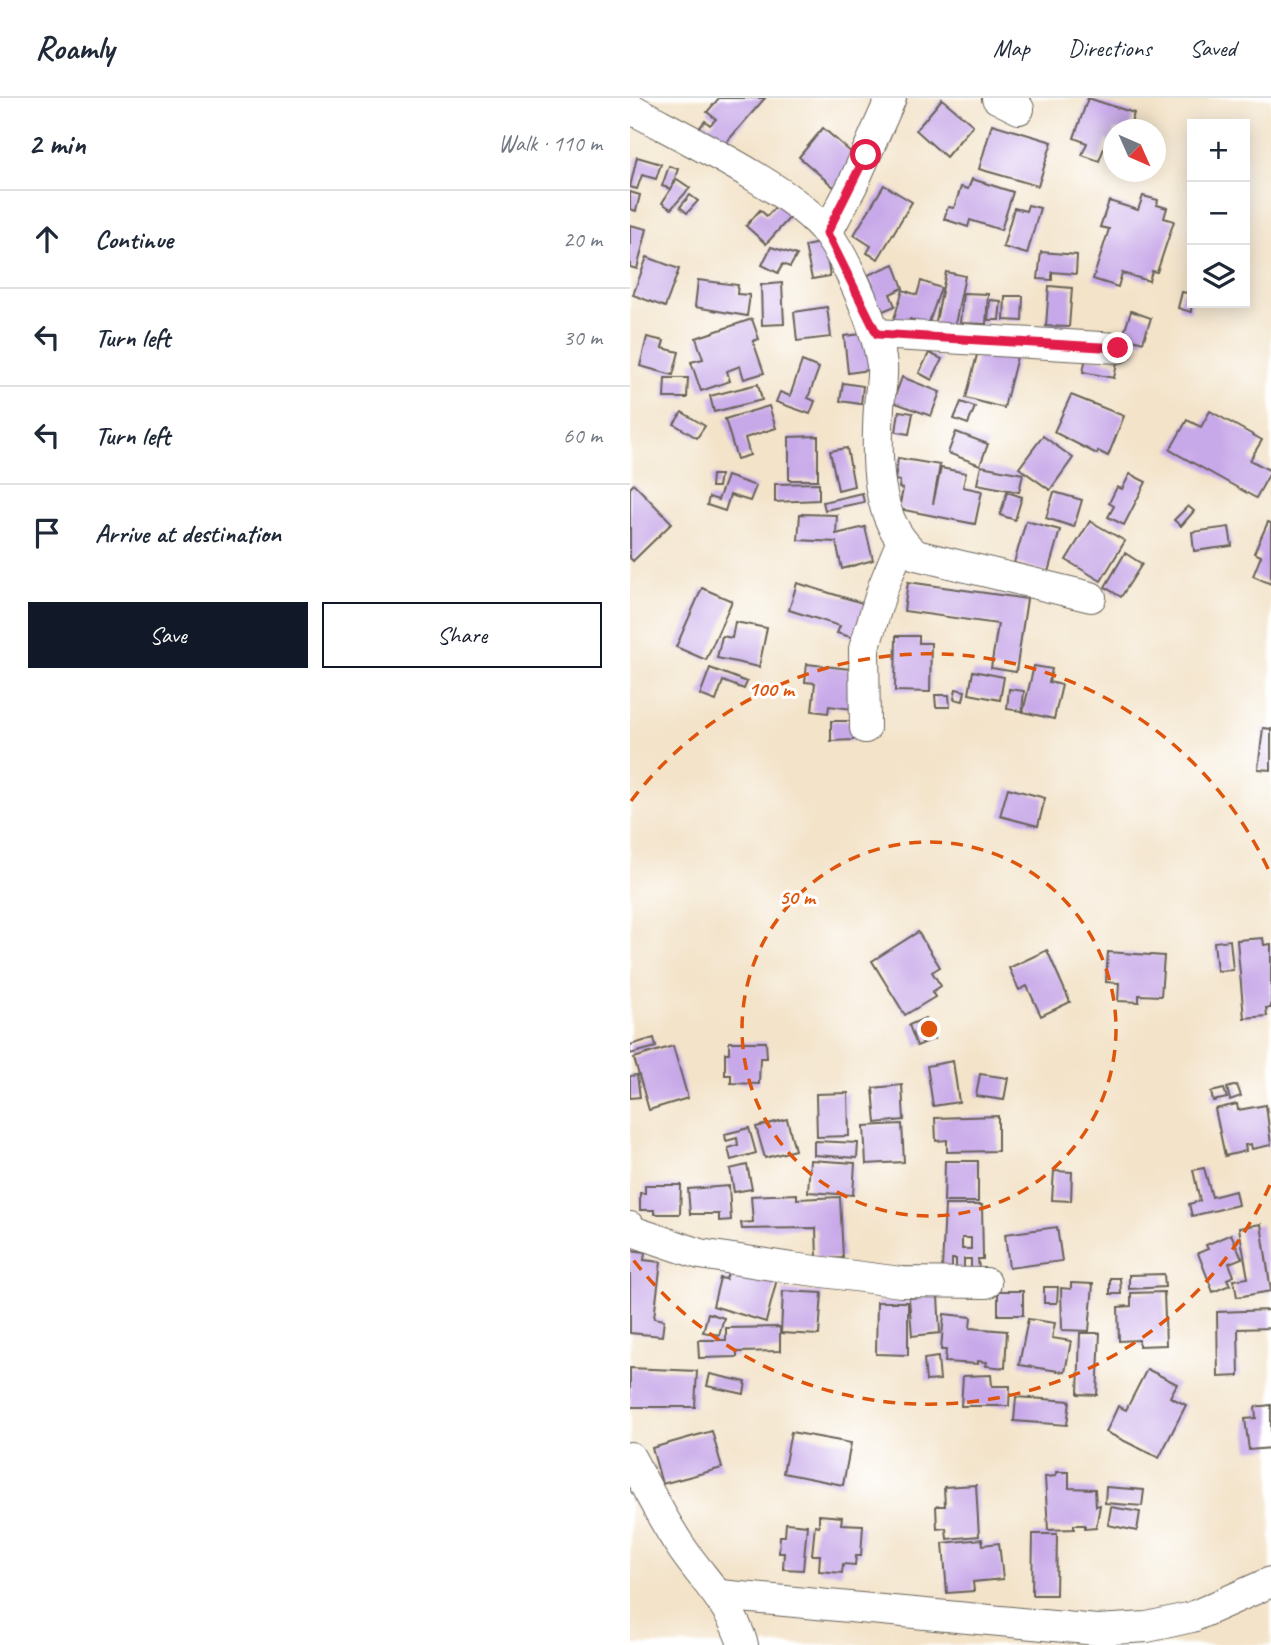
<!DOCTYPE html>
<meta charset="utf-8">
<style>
:root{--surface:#fff;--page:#f2f2f3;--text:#1f2937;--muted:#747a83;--line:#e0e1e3;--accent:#111827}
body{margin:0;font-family:Caveat,sans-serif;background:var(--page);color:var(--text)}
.controls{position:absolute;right:21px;top:21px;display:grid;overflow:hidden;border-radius:0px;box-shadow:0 4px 18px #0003}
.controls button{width:63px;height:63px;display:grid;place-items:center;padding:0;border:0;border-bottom:2px solid var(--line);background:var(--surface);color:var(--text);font:35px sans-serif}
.compass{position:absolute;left:473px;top:21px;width:63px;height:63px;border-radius:50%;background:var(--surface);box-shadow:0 4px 18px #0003;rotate:135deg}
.stop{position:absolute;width:21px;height:21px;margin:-16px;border:5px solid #e11d48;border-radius:50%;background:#fff}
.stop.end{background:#e11d48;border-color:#fff;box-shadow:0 2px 7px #0008}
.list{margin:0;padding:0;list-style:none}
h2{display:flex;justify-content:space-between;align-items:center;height:91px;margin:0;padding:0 28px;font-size:30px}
h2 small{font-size:23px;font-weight:400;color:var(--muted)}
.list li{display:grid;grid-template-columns:46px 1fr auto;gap:21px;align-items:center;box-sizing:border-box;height:98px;padding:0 28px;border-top:2px solid var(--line)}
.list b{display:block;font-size:26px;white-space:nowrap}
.list em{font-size:23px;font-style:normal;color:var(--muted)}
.actions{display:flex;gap:14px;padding:21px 28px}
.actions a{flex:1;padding:16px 0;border:2px solid var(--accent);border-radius:0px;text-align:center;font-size:24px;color:var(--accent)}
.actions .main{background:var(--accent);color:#fff}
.icon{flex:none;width:38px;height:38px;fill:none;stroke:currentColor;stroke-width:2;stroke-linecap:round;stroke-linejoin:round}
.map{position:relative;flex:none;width:641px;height:1547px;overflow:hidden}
header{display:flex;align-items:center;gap:42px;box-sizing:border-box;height:98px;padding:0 35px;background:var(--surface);border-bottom:2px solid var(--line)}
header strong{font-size:33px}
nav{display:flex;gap:38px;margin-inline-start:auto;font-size:24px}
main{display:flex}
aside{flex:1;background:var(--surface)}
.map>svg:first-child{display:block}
.building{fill:#c7a8e8;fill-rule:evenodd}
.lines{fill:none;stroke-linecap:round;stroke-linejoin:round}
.minor-casing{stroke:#676259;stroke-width:32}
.minor{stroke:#fff;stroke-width:30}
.route{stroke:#e11d48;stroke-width:9}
.ring{fill:none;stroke:#de560d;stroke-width:3.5;stroke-dasharray:12 9}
.centre{fill:#de560d;stroke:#fff;stroke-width:3.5}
.ring-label{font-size:21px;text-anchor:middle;font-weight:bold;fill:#de560d;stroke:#fff;stroke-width:6;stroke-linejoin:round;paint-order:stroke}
</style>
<header>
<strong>Roamly</strong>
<nav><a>Map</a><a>Directions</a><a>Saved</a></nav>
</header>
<main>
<aside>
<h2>2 min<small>Walk · 110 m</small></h2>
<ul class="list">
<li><svg class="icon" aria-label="ahead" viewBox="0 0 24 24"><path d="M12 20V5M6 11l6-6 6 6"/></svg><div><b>Continue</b></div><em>20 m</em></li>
<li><svg class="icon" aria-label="left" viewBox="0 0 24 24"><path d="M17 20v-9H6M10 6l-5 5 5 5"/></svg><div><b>Turn left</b></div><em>30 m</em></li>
<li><svg class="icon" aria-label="left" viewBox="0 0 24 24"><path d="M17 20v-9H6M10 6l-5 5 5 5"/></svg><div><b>Turn left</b></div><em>60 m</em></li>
<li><svg class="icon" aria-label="arrive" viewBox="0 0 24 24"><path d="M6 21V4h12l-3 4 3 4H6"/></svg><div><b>Arrive at destination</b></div></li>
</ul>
<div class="actions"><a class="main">Save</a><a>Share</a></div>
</aside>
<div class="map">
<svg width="641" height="1547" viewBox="0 0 641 1547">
<rect width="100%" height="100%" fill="#fff"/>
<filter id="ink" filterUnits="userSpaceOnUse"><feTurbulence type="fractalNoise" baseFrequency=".0143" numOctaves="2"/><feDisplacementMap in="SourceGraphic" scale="14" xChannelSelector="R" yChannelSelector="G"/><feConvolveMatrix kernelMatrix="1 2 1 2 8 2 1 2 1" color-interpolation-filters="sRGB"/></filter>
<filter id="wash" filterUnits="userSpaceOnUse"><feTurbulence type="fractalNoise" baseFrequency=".00686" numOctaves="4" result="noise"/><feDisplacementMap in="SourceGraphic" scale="28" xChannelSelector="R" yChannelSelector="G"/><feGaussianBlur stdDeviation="1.57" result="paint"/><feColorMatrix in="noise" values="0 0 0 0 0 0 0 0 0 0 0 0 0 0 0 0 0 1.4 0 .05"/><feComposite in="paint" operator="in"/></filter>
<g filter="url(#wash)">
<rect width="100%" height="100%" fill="#f3e3c9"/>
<g id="blocks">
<g class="building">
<polygon points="89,0 135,0 88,54 65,35 75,23 80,27 86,21 77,14"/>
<polygon points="458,0 504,15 499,32 484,32 484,44 477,42 469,63 452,57 457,45 444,40"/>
<polygon points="312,1 343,27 316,59 286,32"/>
<polygon points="362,26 422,44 408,88 349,71"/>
<polygon points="193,30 230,62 205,90 169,59"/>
<polygon points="7,59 31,66 26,81 12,77 7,91 0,89"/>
<polygon points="39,68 48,71 41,91 32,88"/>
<polygon points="47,81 60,90 41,111 32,105"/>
<polygon points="342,81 383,94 371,132 340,122 338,129 314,121 318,109 324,110 331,89 338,91"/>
<polygon points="254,87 282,104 248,161 237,155 241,148 224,137"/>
<polygon points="0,94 10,97 6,113 0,111"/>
<polygon points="60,97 68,103 57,115 50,109"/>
<polygon points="513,98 528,102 527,107 537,110 534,120 544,123 527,174 522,173 519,183 492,175 488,189 463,181 479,131 470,129 479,103 508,112"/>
<polygon points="149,105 162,117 136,146 116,128 130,112 137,118"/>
<polygon points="398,107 410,110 397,156 373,149 384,110 396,113"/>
<polygon points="0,127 17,131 7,171 0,169"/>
<polygon points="194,144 200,178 182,181 175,148"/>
<polygon points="141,149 167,157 160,169 153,166 148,175 132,167"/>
<polygon points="411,154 447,157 446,176 422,174 422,182 408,181"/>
<polygon points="17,159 49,171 35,209 3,197"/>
<polygon points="264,166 273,190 260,196 265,208 253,213 235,192 243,188 238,177"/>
<polygon points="316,174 335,178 324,231 305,228"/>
<polygon points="68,182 108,187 107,196 120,197 117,218 65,209"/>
<polygon points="291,183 311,190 298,227 280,221 277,231 262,227 273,192 287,197"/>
<polygon points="152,185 154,226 132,227 131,187"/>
<polygon points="419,188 442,190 439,229 416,228"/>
<polygon points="552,194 562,196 561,214 548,210"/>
<polygon points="333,195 358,196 356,226 330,225"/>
<polygon points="375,198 393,198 392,223 374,222"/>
<polygon points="360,202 371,203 369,222 358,222"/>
<polygon points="197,209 201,239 167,243 164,214"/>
<polygon points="501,213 521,220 513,244 493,238"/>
<polygon points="122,221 129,241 123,243 134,275 114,281 110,268 97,273 100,283 71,293 61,264 73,261 66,240"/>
<polygon points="242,235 246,271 218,275 214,238"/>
<polygon points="17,239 34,243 32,250 49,254 43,277 10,268"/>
<polygon points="349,249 387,259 374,310 336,300"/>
<polygon points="299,255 312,261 302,282 289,275"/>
<polygon points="456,259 487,265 484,280 453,274"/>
<polygon points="172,263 189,270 178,300 185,303 180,316 146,304 150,294 160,298"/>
<polygon points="272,279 310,294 301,318 263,304"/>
<polygon points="35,280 58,280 57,300 34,300"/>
<polygon points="213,285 233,288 231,306 210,303"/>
<polygon points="128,286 132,302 84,314 80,298"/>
<polygon points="441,297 494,318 478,358 468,353 467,356 424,334"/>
<polygon points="331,304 345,309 338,326 324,321"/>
<polygon points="139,308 146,330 115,340 120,357 107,361 95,321"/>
<polygon points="269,313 283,315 279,336 266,334"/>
<polygon points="580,313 632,342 620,362 641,373 626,400 540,352 557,322 571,329"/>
<polygon points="52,314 75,328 67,340 44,326"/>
<polygon points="326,334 358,346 350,367 318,355"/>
<polygon points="188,338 188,382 159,382 159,339"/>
<polygon points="413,338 443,360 420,392 389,370"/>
<polygon points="217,350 224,388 208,392 200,353"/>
<polygon points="268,360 310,367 303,406 311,370 336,375 333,389 352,393 345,426 269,411 273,391 269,390 270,383 265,382"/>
<polygon points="351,368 393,376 389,394 347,386"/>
<polygon points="500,376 516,384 494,427 478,419 484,408 479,405 487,389 492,391"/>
<polygon points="82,377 90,377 88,389 81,389"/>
<polygon points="97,378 126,388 120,403 100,397 95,413 77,407 79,399 88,402"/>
<polygon points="189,385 189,402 145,404 145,386"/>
<polygon points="4,386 42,425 3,463 0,460 0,390"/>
<polygon points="377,394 392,399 385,422 370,417"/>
<polygon points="424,394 452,402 444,429 416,420"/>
<polygon points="232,395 234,404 195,412 193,404"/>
<polygon points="558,408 564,413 551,428 544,422"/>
<polygon points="170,416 207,417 206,436 235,429 243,462 212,471 206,444 168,442"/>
<polygon points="396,423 430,432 418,474 384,465"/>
<polygon points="460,423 495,443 471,483 436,462"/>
<polygon points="638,424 641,425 641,486 623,478 631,458 624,455"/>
<polygon points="599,429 602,448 564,453 562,434"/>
<polygon points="495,455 512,466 491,499 475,489"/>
<polygon points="278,484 397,501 386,574 361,570 368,526 274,513"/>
<polygon points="167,485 242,508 231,542 207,535 210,528 159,512"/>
<polygon points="72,490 102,503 76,562 46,549"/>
<polygon points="105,524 137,530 129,569 87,560 92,538 102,540"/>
<polygon points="266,538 289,538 289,545 301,545 300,594 265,593"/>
<polygon points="177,566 228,572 223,611 199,608 198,615 182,613 185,585 175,584"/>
<polygon points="404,568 422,571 419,584 432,587 424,621 393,614"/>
<polygon points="80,570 117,584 114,591 93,583 86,603 70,597"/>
<polygon points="343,573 374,579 370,602 339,596"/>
<polygon points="326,591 335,593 333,603 324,601"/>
<polygon points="379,591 394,593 392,613 377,611"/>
<polygon points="305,597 319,597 320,609 306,609"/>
<polygon points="201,623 223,623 223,642 201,643"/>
<polygon points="633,630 641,631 641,672 628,671"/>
<polygon points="378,690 415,700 408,728 370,718"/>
<polygon points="288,834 310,869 302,874 311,888 302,894 305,899 275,917 242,863"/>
<polygon points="633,840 634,847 641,846 641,910 636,910 637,918 614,920 607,842"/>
<polygon points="600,842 603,872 587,873 584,844"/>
<polygon points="417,852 440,904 411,918 397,888 389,892 379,870"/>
<polygon points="478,854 534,858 531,898 509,897 509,904 488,903 489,885 476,884"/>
<polygon points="295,920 304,941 287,948 279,927"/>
<polygon points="24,940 26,949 0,956 0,947"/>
<polygon points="99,944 136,944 137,960 130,960 129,986 101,985 101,977 95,977 95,955 99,955"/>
<polygon points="43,948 58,1000 19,1012 4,960"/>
<polygon points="323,963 329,1004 303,1008 297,968"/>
<polygon points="350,976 378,980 374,1002 346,998"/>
<polygon points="7,977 10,999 0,1000 0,978"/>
<polygon points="272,987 274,1022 246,1025 243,990"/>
<polygon points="607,987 611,998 600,1002 597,990"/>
<polygon points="594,991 597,1000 583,1003 581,994"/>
<polygon points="218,995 219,1038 187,1039 186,996"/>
<polygon points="607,1006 608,1012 636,1007 641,1047 622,1051 621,1046 615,1047 616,1053 595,1058 585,1011"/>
<polygon points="368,1018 368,1053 317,1054 317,1042 306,1043 305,1020"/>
<polygon points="157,1021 165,1052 135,1060 126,1029"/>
<polygon points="272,1026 274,1064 236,1066 234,1028"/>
<polygon points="119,1030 126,1055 101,1062 98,1050 108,1047 107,1040 96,1043 95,1036"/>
<polygon points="184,1043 228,1045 227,1060 184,1057"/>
<polygon points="180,1062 225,1065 223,1097 178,1094"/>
<polygon points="315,1063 348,1063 348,1104 314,1104"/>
<polygon points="117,1067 122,1091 104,1094 100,1071"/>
<polygon points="574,1070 582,1099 605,1093 608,1107 562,1118 559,1106 570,1103 563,1072"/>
<polygon points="424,1073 442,1074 441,1103 422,1102"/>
<polygon points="15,1087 51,1087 50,1116 24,1116 24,1112 10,1112 10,1095 15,1095"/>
<polygon points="99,1088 101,1122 89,1123 89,1116 60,1116 58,1091"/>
<polygon points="167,1096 167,1101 210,1099 213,1160 187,1161 186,1130 112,1131 111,1125 123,1124 121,1098"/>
<path d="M 315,1107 L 352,1107 L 353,1161 L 348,1161 L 349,1171 L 341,1171 L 341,1161 L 334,1161 L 334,1173 L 326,1173 L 326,1161 L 322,1161 L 322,1171 L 312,1172 ZM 332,1140 L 341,1140 L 341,1151 L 332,1151 Z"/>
<polygon points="631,1126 641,1193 607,1199 604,1182 618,1180 609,1130"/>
<polygon points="427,1129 432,1163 379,1170 375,1136"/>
<polygon points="601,1136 612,1160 599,1165 604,1178 597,1181 600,1187 583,1194 568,1155 578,1151 576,1147"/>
<polygon points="0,1152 15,1154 14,1162 31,1164 24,1220 34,1222 32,1238 0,1235"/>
<polygon points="100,1169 147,1181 136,1224 83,1208 90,1180 96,1181"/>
<polygon points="534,1176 535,1189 499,1191 499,1177"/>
<polygon points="480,1180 490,1180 491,1196 480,1196"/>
<polygon points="441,1185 463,1186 459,1233 432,1232 431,1190 441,1191"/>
<polygon points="414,1189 428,1189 427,1205 414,1205"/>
<polygon points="153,1193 192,1195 189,1237 151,1235"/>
<rect x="368" y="1193" width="25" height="24"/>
<polygon points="534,1194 536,1247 509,1248 509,1242 489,1243 488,1209 501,1208 501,1195"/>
<polygon points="308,1198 310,1235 282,1238 279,1200"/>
<polygon points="247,1204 278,1204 278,1257 246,1256"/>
<polygon points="641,1212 641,1230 608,1231 609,1278 588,1279 587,1214"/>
<polygon points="78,1215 94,1220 89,1237 73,1234"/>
<polygon points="314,1216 341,1219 340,1230 377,1233 375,1270 356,1268 357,1264 348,1263 348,1266 315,1264 316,1252 311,1252"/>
<polygon points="398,1221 425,1225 422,1240 441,1243 435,1274 389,1267"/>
<polygon points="150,1229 150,1253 107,1254 107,1259 69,1260 68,1242 96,1242 96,1230"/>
<polygon points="450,1235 470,1235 467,1297 448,1296"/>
<polygon points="308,1259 310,1282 296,1283 294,1261"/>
<polygon points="0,1270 67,1273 65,1309 0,1309"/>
<polygon points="517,1271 547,1286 540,1299 556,1307 529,1360 476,1334 488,1308 496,1312"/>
<polygon points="80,1276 116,1284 114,1296 77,1288"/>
<polygon points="361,1277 362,1288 380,1288 379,1308 331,1308 333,1278"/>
<polygon points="386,1299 440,1303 437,1327 384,1323"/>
<polygon points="641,1307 641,1350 619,1352 615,1321 626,1320 625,1309"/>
<polygon points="82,1333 92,1370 32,1386 22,1350"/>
<polygon points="161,1334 221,1345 213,1387 153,1375"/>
<polygon points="426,1374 439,1374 439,1390 465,1391 466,1408 470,1407 466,1430 455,1431 455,1427 444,1427 444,1431 418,1432 415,1379 426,1378"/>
<polygon points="346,1387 349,1438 317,1441 316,1430 307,1431 306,1408 315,1408 314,1389"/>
<polygon points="476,1389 514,1392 512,1408 475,1405"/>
<polygon points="481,1409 510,1414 507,1433 478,1427"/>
<polygon points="189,1417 212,1419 211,1426 233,1427 231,1458 226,1458 225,1467 213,1466 212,1475 189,1473 190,1457 182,1457 185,1427 189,1428"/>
<polygon points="156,1425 177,1427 173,1472 153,1471 154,1455 149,1455 150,1438 155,1438"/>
<polygon points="403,1436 427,1436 426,1497 402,1497"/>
<polygon points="352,1441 353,1447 369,1445 373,1481 343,1484 344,1493 317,1495 313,1445"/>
</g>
</g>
</g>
<g filter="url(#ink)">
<use href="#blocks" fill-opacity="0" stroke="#676259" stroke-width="2"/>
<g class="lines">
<g class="minor-casing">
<g id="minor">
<polyline points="367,0 389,11"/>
<path d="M 0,10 C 49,37 166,93 197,135 C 219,166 247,230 252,267 C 253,280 250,295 249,309 C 246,359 244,423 286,457 L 461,499"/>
<polyline points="197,135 222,88 261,0"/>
<polyline points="247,236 488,250"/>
<polyline points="235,630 234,551 253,489 271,445"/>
<polyline points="0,1129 5,1134 70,1156 162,1170 271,1184 356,1185"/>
<path d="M 0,1359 C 17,1390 33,1423 53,1452 C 76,1485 102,1508 113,1547"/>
<polyline points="90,1497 467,1532 517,1529 562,1519 641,1484"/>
</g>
</g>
<use href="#minor" class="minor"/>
</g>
</g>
<g class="lines" filter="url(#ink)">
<polyline class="route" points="236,57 197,135 247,236 488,250"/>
</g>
<g class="ring">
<circle cx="299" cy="931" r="187"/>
<path d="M640 1087A375 375 0 0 1 1 1159M1 703A375 375 0 0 1 640 775"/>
</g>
<circle cx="299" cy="931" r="10" class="centre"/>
<g class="ring-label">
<text x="141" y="598">100 m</text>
<text x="167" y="806">50 m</text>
</g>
</svg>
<div class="controls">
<button>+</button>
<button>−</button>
<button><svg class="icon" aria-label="layers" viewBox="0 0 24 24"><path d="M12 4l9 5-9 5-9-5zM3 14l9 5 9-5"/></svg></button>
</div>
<svg class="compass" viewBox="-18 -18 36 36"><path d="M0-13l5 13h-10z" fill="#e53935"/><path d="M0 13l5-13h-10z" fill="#747a83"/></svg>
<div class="stop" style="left:236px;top:57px"></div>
<div class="stop end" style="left:488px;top:250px"></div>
</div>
</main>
